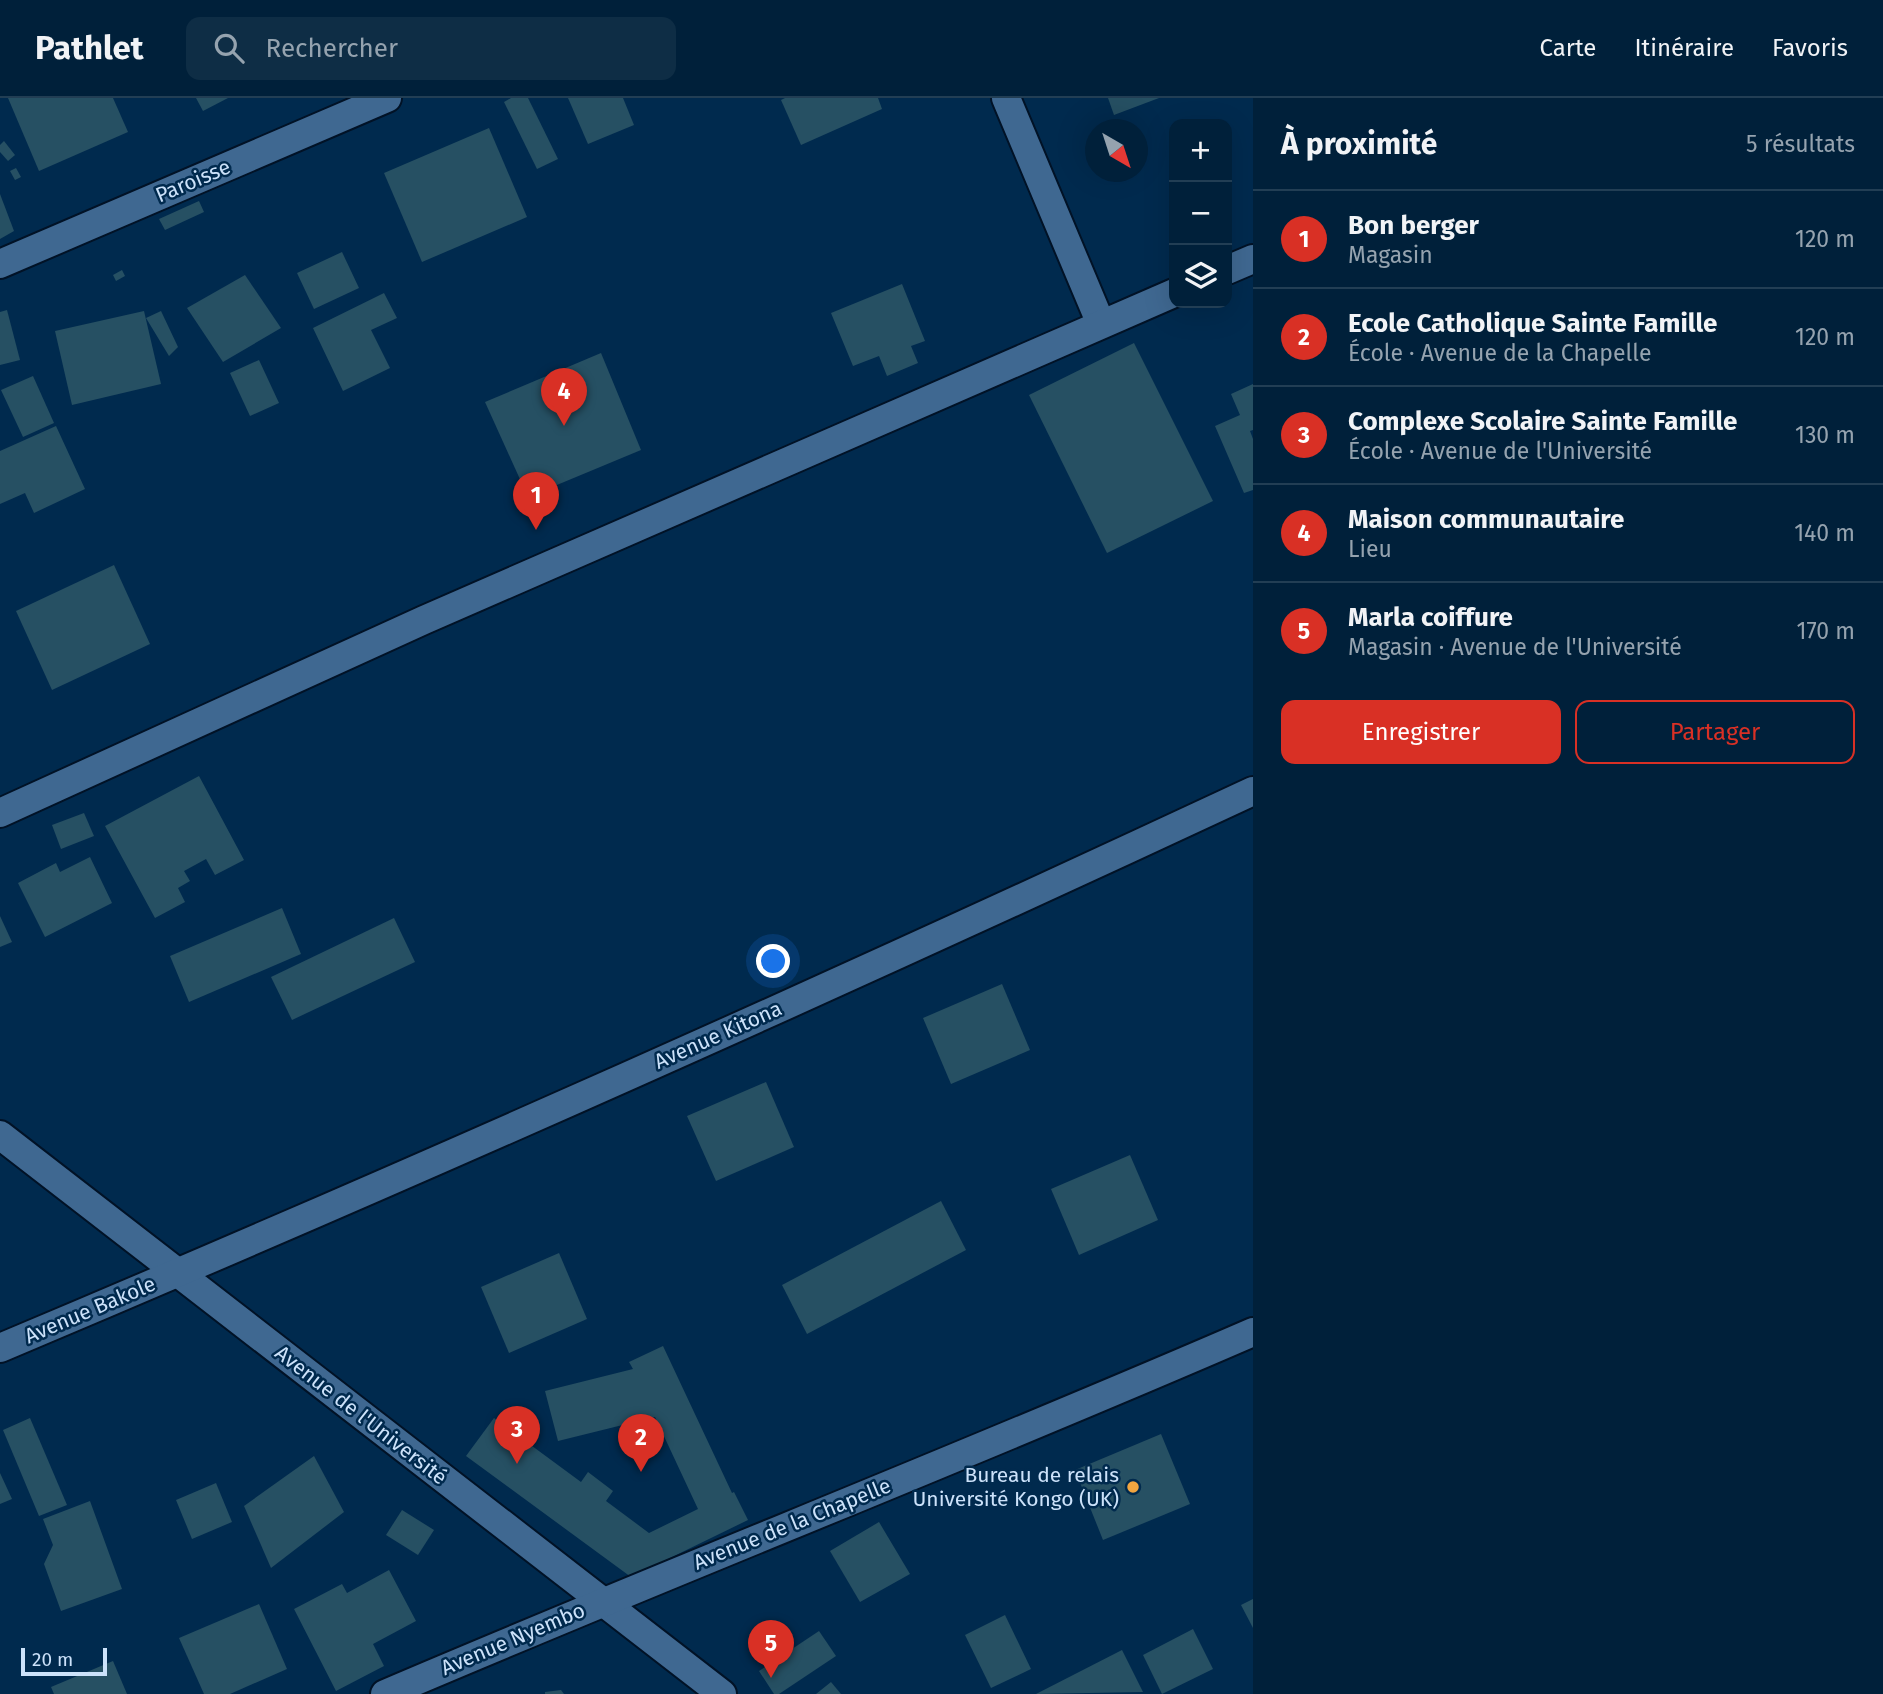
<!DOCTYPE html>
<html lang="fr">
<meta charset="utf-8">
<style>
:root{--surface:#00203a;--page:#0e2d45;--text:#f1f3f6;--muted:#95a3af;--line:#223e54;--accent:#d93025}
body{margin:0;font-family:"Fira Sans",sans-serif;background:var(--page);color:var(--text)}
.controls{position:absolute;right:21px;top:21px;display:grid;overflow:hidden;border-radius:14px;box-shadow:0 7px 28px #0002}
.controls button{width:63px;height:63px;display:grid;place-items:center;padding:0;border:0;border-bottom:2px solid var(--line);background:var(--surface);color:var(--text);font:35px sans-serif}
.compass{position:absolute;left:1085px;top:21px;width:63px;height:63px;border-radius:50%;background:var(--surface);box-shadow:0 7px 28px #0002;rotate:141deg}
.scale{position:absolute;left:21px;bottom:18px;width:86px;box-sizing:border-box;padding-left:7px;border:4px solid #cce2fa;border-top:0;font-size:19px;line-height:24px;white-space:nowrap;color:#cce2fa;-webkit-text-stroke:5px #002a4e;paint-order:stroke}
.you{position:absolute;left:774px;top:864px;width:24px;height:24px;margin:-18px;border:5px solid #fff;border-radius:50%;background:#1a73e8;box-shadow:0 0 0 10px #1a73e833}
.badge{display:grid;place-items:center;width:46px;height:46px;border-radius:50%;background:var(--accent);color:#fff;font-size:23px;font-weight:700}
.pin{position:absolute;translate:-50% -58px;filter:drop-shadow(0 2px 4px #0008)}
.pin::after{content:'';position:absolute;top:37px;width:24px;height:21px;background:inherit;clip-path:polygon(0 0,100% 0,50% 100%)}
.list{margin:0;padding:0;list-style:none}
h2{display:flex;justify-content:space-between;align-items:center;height:91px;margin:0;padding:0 28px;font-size:30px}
h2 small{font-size:23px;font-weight:400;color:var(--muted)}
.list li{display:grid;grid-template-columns:46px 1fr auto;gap:21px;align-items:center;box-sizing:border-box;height:98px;padding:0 28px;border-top:2px solid var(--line)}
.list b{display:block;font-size:26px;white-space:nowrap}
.list p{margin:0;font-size:23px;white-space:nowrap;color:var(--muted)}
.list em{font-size:23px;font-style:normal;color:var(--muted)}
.actions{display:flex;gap:14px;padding:21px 28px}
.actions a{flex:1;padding:16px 0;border:2px solid var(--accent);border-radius:14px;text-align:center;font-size:24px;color:var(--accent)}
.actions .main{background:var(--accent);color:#fff}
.icon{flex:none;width:38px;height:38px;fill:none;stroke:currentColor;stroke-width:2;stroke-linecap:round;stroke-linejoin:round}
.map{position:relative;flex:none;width:1253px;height:1596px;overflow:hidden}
header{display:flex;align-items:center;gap:42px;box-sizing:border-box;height:98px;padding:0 35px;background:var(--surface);border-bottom:2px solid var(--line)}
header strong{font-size:33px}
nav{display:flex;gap:38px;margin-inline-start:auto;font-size:24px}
.search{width:490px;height:63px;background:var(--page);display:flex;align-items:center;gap:18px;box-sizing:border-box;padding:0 24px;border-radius:14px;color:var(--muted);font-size:26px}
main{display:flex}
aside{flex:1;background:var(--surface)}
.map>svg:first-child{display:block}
.building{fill:#265063}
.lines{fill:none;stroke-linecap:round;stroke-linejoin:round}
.minor-casing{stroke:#011226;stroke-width:32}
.minor{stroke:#3f6891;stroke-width:28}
.poi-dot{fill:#f1a540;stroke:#002a4e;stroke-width:2.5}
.labels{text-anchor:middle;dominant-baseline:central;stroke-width:5;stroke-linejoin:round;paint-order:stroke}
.street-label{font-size:21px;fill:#cce2fa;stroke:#002a4e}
.poi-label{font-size:21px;fill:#cce2fa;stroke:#002a4e;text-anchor:end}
</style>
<header>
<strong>Pathlet</strong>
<div class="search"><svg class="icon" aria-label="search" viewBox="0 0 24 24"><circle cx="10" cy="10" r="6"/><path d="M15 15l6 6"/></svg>Rechercher</div>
<nav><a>Carte</a><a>Itinéraire</a><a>Favoris</a></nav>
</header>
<main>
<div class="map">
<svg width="1253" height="1596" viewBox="0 0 1253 1596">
<rect width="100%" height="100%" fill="#002a4e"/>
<g class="building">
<polygon points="8,0 113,0 128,34 39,73"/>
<polygon points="196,0 228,0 203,13"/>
<polygon points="511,0 528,0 558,61 537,71 504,4"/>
<polygon points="568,0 623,0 634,27 588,46"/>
<polygon points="785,0 878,0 882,11 801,47 781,2"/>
<polygon points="1108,0 1159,0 1114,17"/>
<polygon points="489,30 527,119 422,164 384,75"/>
<polygon points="4,43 15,57 8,63 0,54 0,47"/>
<polygon points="16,70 21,79 15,82 10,73"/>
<polygon points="0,96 14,133 0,141"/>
<polygon points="199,103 204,114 165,132 159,121"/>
<polygon points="342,154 359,190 314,211 297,175"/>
<polygon points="122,172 125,178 116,183 113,177"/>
<polygon points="245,177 281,230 223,264 187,210"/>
<polygon points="902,186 925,243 911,248 918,265 887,278 879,258 853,268 831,215"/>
<polygon points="384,195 397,220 371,232 390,270 343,293 313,230"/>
<polygon points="7,212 20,262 0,267 0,214"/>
<polygon points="144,213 161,286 72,307 55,233"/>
<polygon points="161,213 178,249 169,258 146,220"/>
<polygon points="1134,245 1213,403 1107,455 1029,297"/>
<polygon points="601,255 641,352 528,399 485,304"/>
<polygon points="259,262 279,305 250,318 230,275"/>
<polygon points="33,278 54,325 23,339 1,292"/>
<polygon points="1253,286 1253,332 1250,333 1253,341 1253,392 1244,395 1215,328 1240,317 1231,296"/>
<polygon points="56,328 85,391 34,415 25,395 0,406 0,353"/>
<polygon points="114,467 150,546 52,592 16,513"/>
<polygon points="199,678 244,762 215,777 206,761 184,773 190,783 178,790 185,804 155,820 105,728"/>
<polygon points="84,715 94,738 61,751 52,727"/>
<polygon points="90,759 112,805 45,839 18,785 56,765 60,774"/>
<polygon points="282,810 301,856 189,904 170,858"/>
<polygon points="0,818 12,844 0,849"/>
<polygon points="394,820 415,864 292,922 271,879"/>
<polygon points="1002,886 1030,952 951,986 923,920"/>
<polygon points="766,984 794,1049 716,1083 687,1018"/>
<polygon points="1130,1057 1158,1122 1079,1157 1051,1091"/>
<polygon points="941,1103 966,1152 807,1236 782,1187"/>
<polygon points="559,1155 587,1221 509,1255 481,1189"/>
<polygon points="663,1248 732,1395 734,1394 748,1422 631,1479 466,1358 494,1320 581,1384 588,1374 613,1393 606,1403 649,1435 698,1411 655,1319 558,1343 545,1293 633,1271 629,1264"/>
<polygon points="30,1320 67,1407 39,1418 3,1332"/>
<polygon points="1161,1336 1190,1406 1103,1442 1075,1372"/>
<polygon points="314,1358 344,1414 271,1470 244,1408"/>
<polygon points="0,1375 12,1401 0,1406"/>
<polygon points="216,1385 232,1424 192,1441 176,1402"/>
<polygon points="90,1403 122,1491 61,1513 44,1466 53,1447 43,1421"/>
<polygon points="402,1412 434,1432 418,1457 386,1437"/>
<polygon points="879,1424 910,1476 860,1504 830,1453"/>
<polygon points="389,1472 416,1523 373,1546 384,1568 336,1593 294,1511 342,1486 347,1495"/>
<polygon points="1253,1501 1253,1530 1241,1507"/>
<polygon points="259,1506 287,1571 230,1596 204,1596 179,1540"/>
<polygon points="1005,1517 1031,1571 991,1590 965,1537"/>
<polygon points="1193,1531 1213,1571 1162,1596 1143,1557"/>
<polygon points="819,1533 836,1558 779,1596 774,1596 759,1573"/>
<polygon points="1122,1552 1143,1594 1036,1596"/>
<polygon points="113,1563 127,1596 54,1596 51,1589"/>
<polygon points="831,1584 841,1596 816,1596"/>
<polygon points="561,1592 564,1596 545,1596 545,1594"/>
</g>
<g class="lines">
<g class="minor-casing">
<g id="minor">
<polyline points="1006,0 1101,226"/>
<polyline points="0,166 387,0"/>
<polyline points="1227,172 1253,161"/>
<polyline points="0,715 424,522 1174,195"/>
<polyline points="0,1037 722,1596"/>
<path d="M 0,1250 C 421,1073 839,886 1253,693"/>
<path d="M 385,1596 C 673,1473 965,1359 1253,1234"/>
</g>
</g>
<use href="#minor" class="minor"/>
</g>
<circle class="poi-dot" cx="1133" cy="1389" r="7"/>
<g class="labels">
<g class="street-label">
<text transform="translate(193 83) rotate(-23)">Paroisse</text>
<text transform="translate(718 937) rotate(-24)">Avenue Kitona</text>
<text transform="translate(90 1212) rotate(-23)">Avenue Bakole</text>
<text transform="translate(361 1317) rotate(38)">Avenue de l'Université</text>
<text transform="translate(792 1426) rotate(-22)">Avenue de la Chapelle</text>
<text transform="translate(513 1541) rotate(-23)">Avenue Nyembo</text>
</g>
<g class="poi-label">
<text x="1119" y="1377">Bureau de relais<tspan x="1119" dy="24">Université Kongo (UK)</tspan></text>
</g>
</g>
</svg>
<div class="controls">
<button>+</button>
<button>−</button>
<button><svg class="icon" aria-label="layers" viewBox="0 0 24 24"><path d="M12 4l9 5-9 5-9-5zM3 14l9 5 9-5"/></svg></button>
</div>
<svg class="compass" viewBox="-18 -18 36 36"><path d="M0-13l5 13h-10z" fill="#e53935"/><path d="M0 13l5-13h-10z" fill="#95a3af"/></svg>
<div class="scale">20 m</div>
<div class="you"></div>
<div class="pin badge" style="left:536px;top:432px">1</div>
<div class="pin badge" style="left:641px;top:1374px">2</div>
<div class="pin badge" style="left:517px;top:1366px">3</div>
<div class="pin badge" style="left:564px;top:328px">4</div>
<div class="pin badge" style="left:771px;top:1580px">5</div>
</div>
<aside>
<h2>À proximité<small>5 résultats</small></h2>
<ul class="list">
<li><span class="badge">1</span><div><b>Bon berger</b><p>Magasin</p></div><em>120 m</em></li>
<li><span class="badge">2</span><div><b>Ecole Catholique Sainte Famille</b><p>École · Avenue de la Chapelle</p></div><em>120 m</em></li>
<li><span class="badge">3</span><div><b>Complexe Scolaire Sainte Famille</b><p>École · Avenue de l'Université</p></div><em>130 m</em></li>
<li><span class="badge">4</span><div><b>Maison communautaire</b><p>Lieu</p></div><em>140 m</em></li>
<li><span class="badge">5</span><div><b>Marla coiffure</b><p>Magasin · Avenue de l'Université</p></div><em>170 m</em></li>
</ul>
<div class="actions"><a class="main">Enregistrer</a><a>Partager</a></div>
</aside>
</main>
